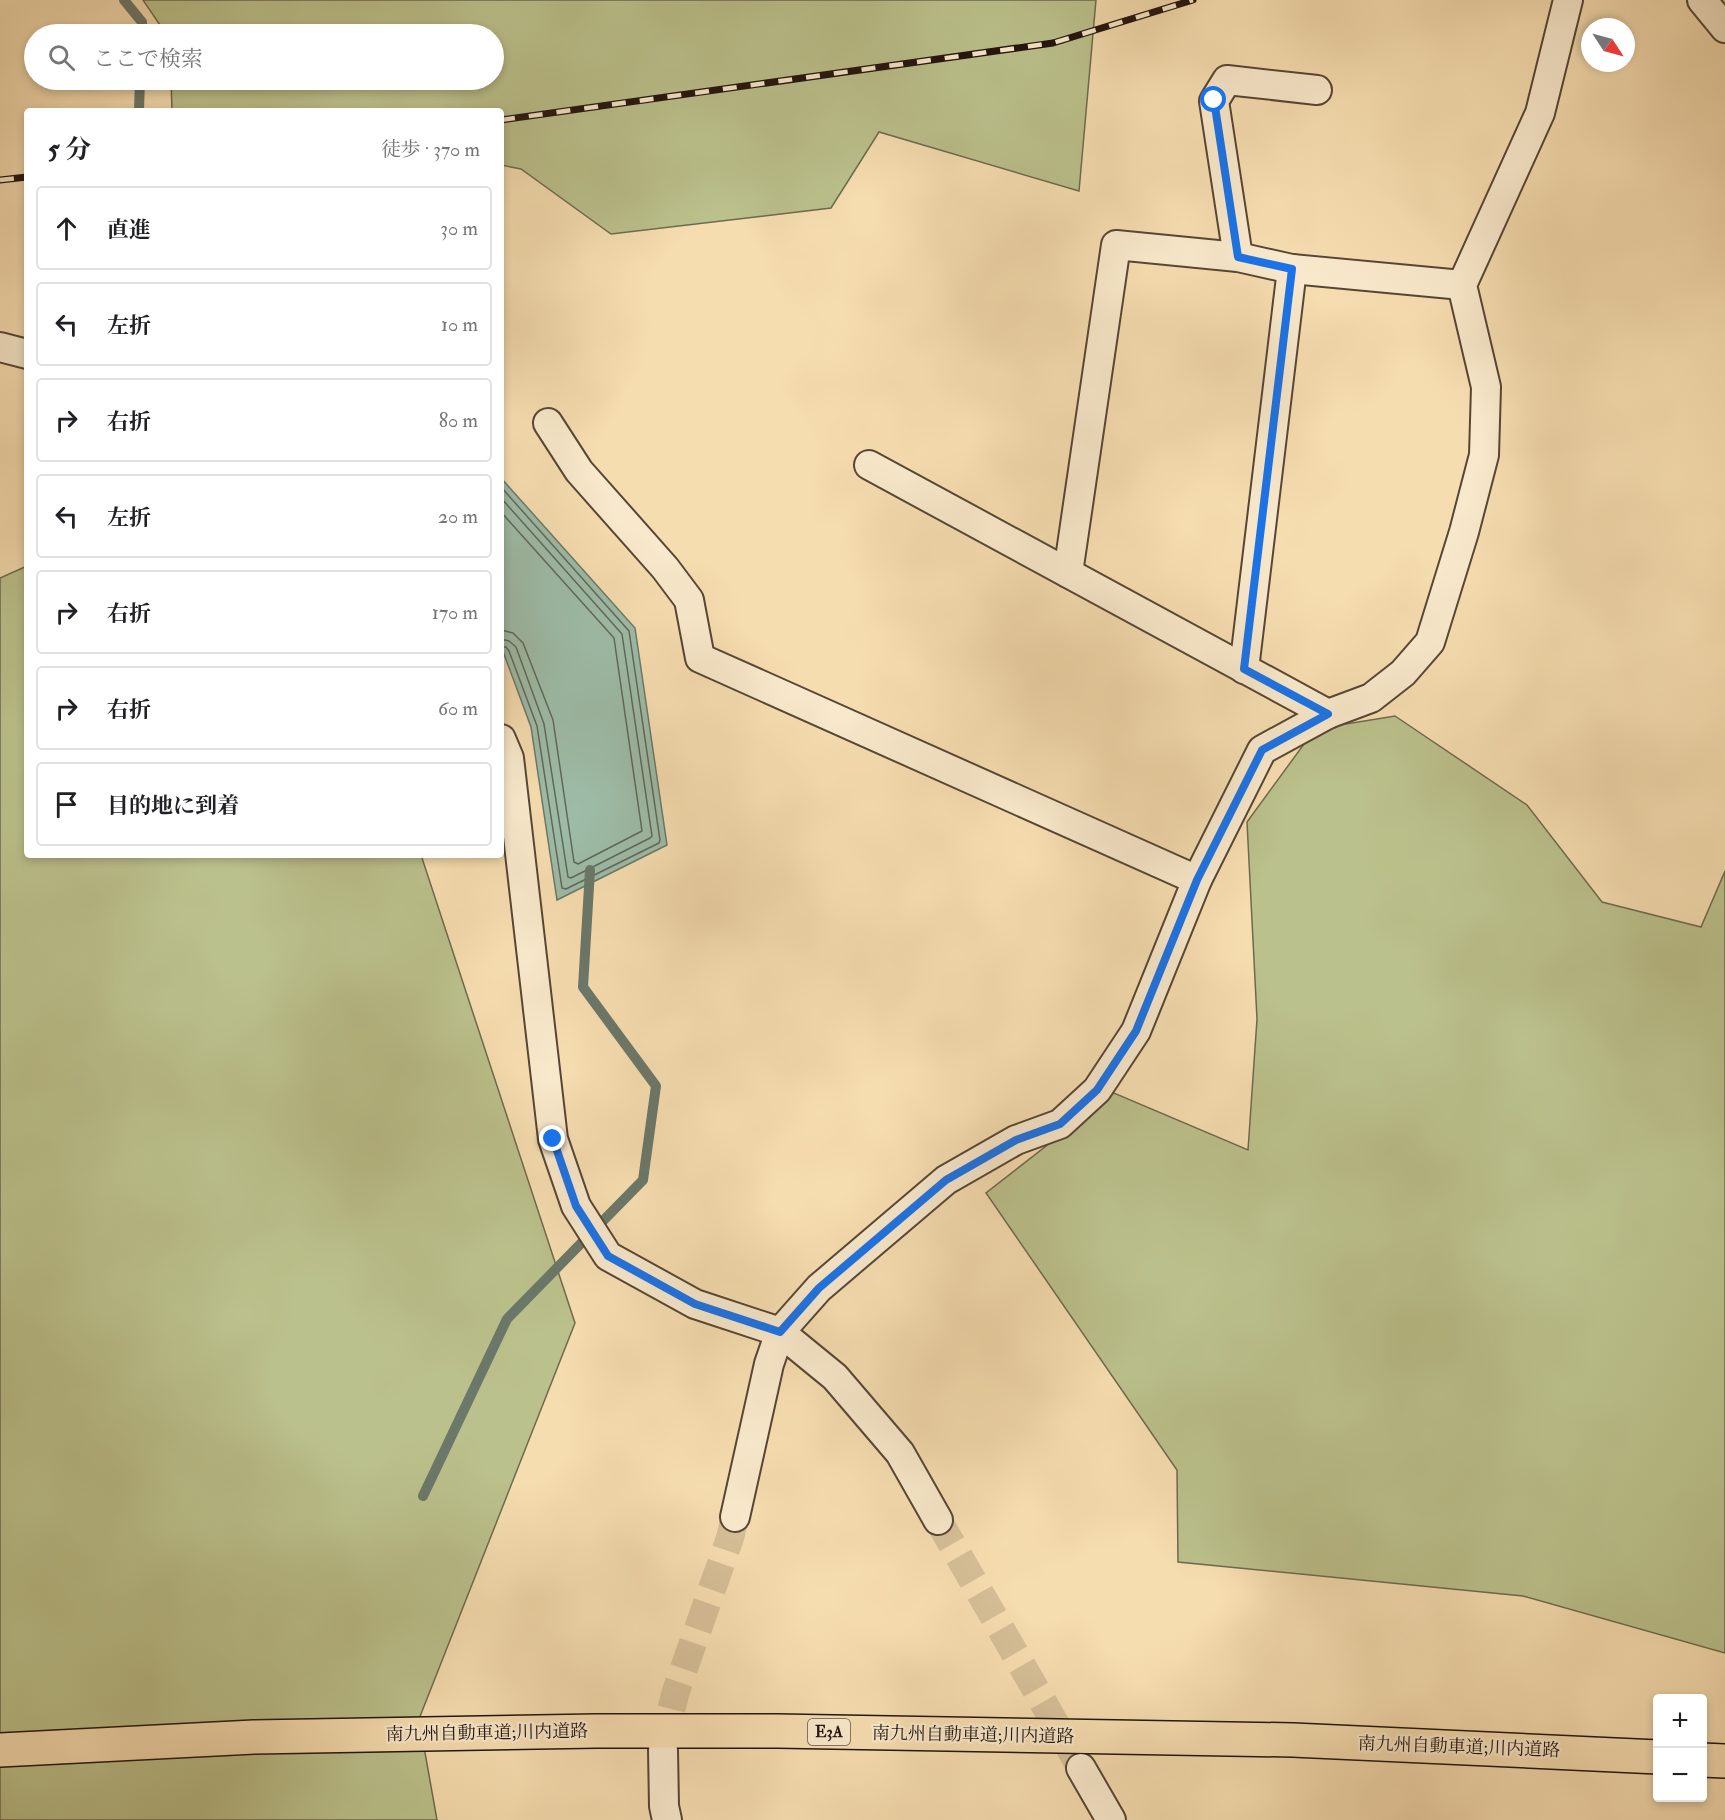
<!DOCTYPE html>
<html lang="ja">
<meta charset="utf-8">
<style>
:root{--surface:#fff;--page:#f6f6f6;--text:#202124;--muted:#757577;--line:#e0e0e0}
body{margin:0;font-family:"IM FELL Double Pica","Noto Serif JP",serif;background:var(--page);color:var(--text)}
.controls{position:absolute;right:18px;bottom:18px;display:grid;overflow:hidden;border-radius:6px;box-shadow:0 3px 9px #0003}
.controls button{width:54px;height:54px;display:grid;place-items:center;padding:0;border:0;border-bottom:2px solid var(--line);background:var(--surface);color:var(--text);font:30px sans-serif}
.compass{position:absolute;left:1581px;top:18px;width:54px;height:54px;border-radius:50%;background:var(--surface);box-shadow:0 3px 9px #0003;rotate:126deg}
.stop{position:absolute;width:18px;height:18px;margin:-14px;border:4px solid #1a73e8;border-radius:50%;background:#fff}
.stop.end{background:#1a73e8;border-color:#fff;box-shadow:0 2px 6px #0008}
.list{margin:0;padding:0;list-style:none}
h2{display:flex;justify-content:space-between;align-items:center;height:78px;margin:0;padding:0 24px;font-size:26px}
h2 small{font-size:20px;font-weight:400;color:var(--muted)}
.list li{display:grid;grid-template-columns:39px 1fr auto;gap:18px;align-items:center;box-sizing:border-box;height:84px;margin:0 12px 12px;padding:0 12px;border:2px solid var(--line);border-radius:6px}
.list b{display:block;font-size:22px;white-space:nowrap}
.list em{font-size:20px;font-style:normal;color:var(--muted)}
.icon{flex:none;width:33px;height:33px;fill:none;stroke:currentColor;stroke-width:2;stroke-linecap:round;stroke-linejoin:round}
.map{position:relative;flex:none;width:1725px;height:1820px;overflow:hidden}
.search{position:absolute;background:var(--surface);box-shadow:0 3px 9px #0003;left:24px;top:24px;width:480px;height:66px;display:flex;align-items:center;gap:15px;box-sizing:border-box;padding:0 21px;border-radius:33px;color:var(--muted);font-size:22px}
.panel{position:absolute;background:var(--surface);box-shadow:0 3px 9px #0003;left:24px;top:108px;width:480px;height:750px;border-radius:6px}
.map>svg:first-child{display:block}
.green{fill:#bbc18c;stroke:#6e6a4d;stroke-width:1.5}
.water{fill:#9dbca8;stroke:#6b786a;stroke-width:1.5}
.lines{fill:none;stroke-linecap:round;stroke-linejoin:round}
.shore{stroke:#5f685b;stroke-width:1.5}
.stream{stroke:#6b786a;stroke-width:10}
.street-tunnel{stroke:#d6bf98;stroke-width:28;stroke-dasharray:28 14;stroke-linecap:butt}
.street-casing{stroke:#564636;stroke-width:32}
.highway-casing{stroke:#21130e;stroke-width:36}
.street{stroke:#f9e9cc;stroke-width:28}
.highway{stroke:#f6ddb0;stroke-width:33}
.rail-casing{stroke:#21130e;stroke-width:7}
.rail{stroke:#f9e9cc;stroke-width:4.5;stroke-dasharray:14;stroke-linecap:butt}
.route{stroke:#1a73e8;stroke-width:8}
.labels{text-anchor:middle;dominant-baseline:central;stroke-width:4.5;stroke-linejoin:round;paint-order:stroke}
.shield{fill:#f9e9cc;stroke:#625347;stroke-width:1.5}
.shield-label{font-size:16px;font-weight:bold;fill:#21130e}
.street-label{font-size:18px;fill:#21130e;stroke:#f9e9cc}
</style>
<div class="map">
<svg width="1725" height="1820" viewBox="0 0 1725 1820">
<rect width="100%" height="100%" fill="#f6ddb0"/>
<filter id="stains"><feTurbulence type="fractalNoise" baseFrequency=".00333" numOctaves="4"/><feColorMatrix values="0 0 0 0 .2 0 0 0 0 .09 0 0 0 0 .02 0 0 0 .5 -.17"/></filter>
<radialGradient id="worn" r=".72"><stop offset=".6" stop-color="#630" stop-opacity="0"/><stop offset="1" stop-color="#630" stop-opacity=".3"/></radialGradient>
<g class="green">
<polygon points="143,0 1096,0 1079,191 879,132 831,208 611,234 521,169 501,165 501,111 172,111 171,80 494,80 494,34 166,34"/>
<polygon points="27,566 27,855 421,855 575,1323 419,1719 437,1820 0,1820 0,578"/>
<polygon points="1395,716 1527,805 1602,902 1701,927 1725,871 1725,1653 1523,1596 1178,1562 1177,1470 986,1193 1114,1093 1248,1150 1257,1019 1247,822 1315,729"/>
</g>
<polygon class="water" points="501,478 635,628 667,845 557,900 531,727 501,646"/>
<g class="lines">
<g class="shore">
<polyline points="501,487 629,631 660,840 659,843 566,889 562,888 537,726 509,651 506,647 501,647"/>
<polyline points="501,498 622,634 652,836 650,838 571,878 568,877 544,724 516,647 509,641 501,639"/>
<polyline points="501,512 614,638 642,831 578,864 574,862 553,720 523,643 513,633 501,630"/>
</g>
<g class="stream">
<polyline points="124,0 142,22 142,34"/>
<polyline points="139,111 140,80"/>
<polyline points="423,1496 507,1319 643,1180 656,1086 583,987 590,870"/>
</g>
<g class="street-tunnel">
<polyline points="938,1520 1081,1768"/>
<polyline points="663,1750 663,1742 676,1691 730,1538 735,1517"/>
</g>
<g class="street-casing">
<g id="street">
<polyline points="1702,0 1725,28"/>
<polyline points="1238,257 1214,101 1227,80 1317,90"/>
<polyline points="0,347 27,354"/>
<polyline points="548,423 579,471 665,568 689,600 700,658 1197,880"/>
<polyline points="869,465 1328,714"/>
<polyline points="1068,573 1116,245 1238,257 1292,269 1462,285"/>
<polyline points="1244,669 1292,269"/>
<polyline points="501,739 509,758 553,1139 576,1206 608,1256 695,1304 780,1332 835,1377 900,1453 938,1520"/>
<polyline points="735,1517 769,1364 780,1332 819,1288 946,1180 1016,1140 1060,1124 1097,1090 1136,1031 1197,880 1262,750 1328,714 1371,698 1403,673 1430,642 1464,532 1484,455 1486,387 1462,285 1540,113 1568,0"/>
<polyline points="663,1750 664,1806 667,1820"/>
<polyline points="1081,1768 1111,1820"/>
</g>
</g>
<g class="highway-casing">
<g id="highway">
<polyline points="0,1750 254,1737 596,1731 777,1731 1293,1740 1658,1757"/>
<polyline points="1702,1760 1725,1761"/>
</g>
</g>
<use href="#street" class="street"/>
<use href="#highway" class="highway"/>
<g class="rail-casing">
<g id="rail">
<polyline points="501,120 1053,43 1193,0"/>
<polyline points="0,180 27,177"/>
</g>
</g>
<use href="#rail" class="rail"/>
</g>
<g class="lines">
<polyline class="route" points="553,1139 576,1206 608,1256 695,1304 780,1332 819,1288 946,1180 1016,1140 1060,1124 1097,1090 1136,1031 1197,880 1262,750 1328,714 1244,669 1292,269 1238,257 1214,100"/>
</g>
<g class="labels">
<rect class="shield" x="808" y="1719" width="42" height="26" rx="4.5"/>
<g class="shield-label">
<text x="829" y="1732">E3A</text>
</g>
<g class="street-label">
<text transform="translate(487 1733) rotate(-1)">南九州自動車道;川内道路</text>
<text transform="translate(973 1735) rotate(1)">南九州自動車道;川内道路</text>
<text transform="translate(1459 1747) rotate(2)">南九州自動車道;川内道路</text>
</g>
</g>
<rect width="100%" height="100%" filter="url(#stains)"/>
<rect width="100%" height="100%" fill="url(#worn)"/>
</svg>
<div class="controls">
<button>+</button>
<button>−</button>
</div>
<svg class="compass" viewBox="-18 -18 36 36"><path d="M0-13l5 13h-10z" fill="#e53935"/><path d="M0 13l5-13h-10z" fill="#757577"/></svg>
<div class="stop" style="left:1214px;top:100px"></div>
<div class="stop end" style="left:553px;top:1139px"></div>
<div class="search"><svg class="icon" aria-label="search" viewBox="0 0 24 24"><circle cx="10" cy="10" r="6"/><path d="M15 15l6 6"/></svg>ここで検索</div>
<section class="panel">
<h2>5 分<small>徒歩 · 370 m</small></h2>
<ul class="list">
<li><svg class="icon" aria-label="ahead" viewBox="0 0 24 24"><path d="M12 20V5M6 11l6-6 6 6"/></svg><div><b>直進</b></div><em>30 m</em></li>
<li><svg class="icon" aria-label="left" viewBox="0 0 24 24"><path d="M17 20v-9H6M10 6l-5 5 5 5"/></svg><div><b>左折</b></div><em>10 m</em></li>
<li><svg class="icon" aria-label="right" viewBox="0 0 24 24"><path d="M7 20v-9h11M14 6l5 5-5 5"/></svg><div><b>右折</b></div><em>80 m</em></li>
<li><svg class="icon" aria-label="left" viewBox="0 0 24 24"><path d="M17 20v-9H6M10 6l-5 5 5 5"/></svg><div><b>左折</b></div><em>20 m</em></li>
<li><svg class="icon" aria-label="right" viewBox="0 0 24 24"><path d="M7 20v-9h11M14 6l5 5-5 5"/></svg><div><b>右折</b></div><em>170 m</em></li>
<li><svg class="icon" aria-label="right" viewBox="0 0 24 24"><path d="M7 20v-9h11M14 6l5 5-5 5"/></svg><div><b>右折</b></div><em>60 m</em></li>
<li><svg class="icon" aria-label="arrive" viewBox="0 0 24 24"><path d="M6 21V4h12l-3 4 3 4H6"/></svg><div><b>目的地に到着</b></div></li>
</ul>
</section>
</div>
